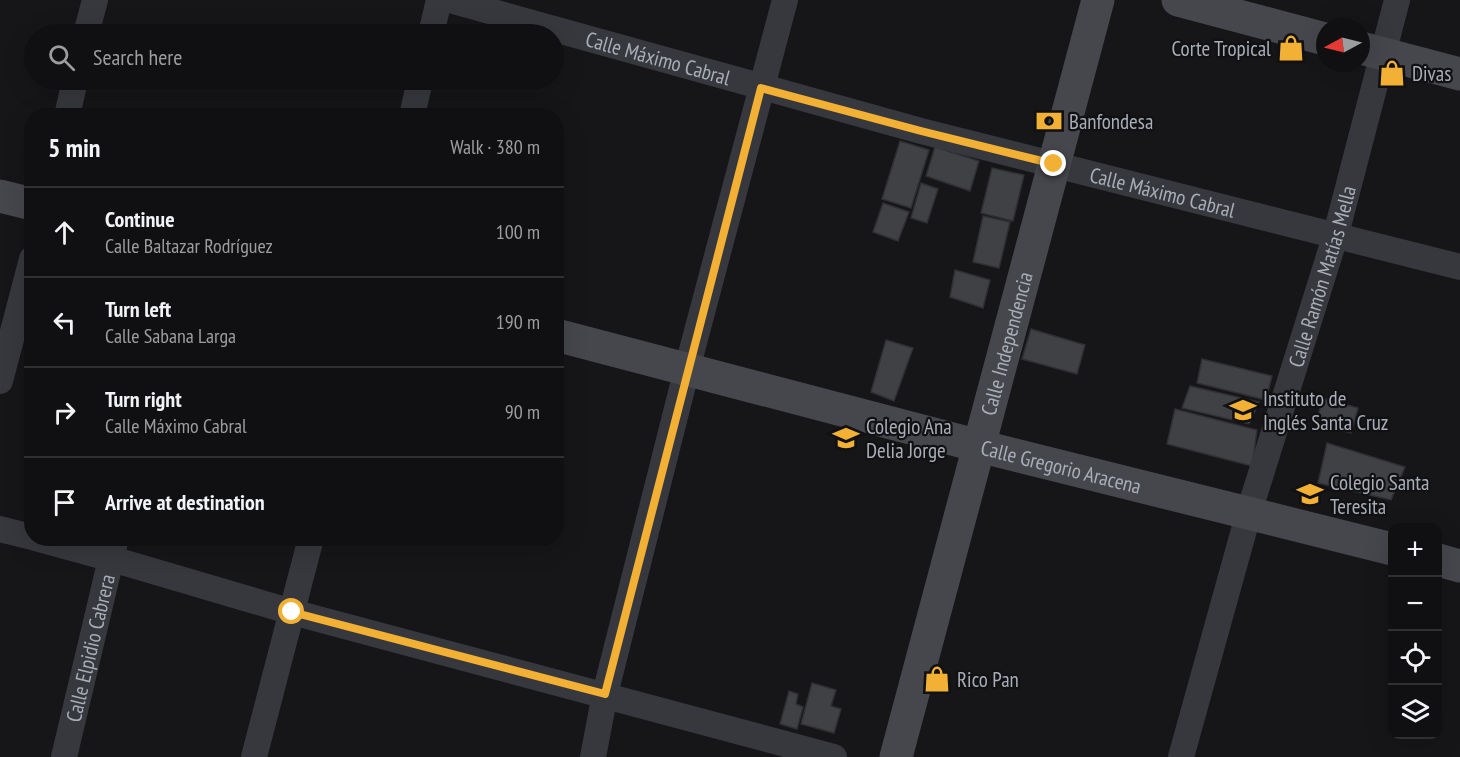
<!DOCTYPE html>
<meta charset="utf-8">
<style>
:root{--surface:#101012;--page:#1e1e20;--text:#f1f3f6;--muted:#9c9d9f;--line:#303032}
body{margin:0;font-family:"PT Sans Narrow",sans-serif;background:var(--page);color:var(--text)}
.controls{position:absolute;right:18px;bottom:18px;display:grid;overflow:hidden;border-radius:12px;box-shadow:0 6px 24px #0002}
.controls button{width:54px;height:54px;display:grid;place-items:center;padding:0;border:0;border-bottom:2px solid var(--line);background:var(--surface);color:var(--text);font:30px sans-serif}
.compass{position:absolute;left:1316px;top:18px;width:54px;height:54px;border-radius:50%;background:var(--surface);box-shadow:0 6px 24px #0002;rotate:263deg}
.stop{position:absolute;width:18px;height:18px;margin:-14px;border:4px solid #f2b134;border-radius:50%;background:#fff}
.stop.end{background:#f2b134;border-color:#fff;box-shadow:0 2px 6px #0008}
.list{margin:0;padding:0;list-style:none}
h2{display:flex;justify-content:space-between;align-items:center;height:78px;margin:0;padding:0 24px;font-size:26px}
h2 small{font-size:20px;font-weight:400;color:var(--muted)}
.list li{display:grid;grid-template-columns:39px 1fr auto;gap:18px;align-items:center;box-sizing:border-box;height:90px;padding:0 24px;border-top:2px solid var(--line)}
.list b{display:block;font-size:22px;white-space:nowrap}
.list p{margin:0;font-size:20px;white-space:nowrap;color:var(--muted)}
.list em{font-size:20px;font-style:normal;color:var(--muted)}
.icon{flex:none;width:33px;height:33px;fill:none;stroke:currentColor;stroke-width:2;stroke-linecap:round;stroke-linejoin:round}
.map{position:relative;flex:none;width:1460px;height:757px;overflow:hidden}
.search{position:absolute;background:var(--surface);box-shadow:0 6px 24px #0002;left:24px;top:24px;width:540px;height:66px;display:flex;align-items:center;gap:15px;box-sizing:border-box;padding:0 21px;border-radius:33px;color:var(--muted);font-size:22px}
.panel{position:absolute;background:var(--surface);box-shadow:0 6px 24px #0002;left:24px;top:108px;width:540px;height:438px;border-radius:24px}
.map>svg:first-child{display:block}
.building{fill:#404145;stroke:#303034;stroke-width:1.5}
.lines{fill:none;stroke-linecap:round;stroke-linejoin:round}
.street{stroke:#37383d;stroke-width:26}
.secondary{stroke:#45474d;stroke-width:33}
.route{stroke:#f2b134;stroke-width:8}
.labels{text-anchor:middle;dominant-baseline:central;stroke-width:4.5;stroke-linejoin:round;paint-order:stroke}
.poi-label{font-size:21px;fill:#a8adb8;stroke:#111113;text-anchor:start}
.street-label{font-size:21px;fill:#a8adb8;stroke:#111113}
</style>
<div class="map">
<svg width="1460" height="757" viewBox="0 0 1460 757">
<rect width="100%" height="100%" fill="#161618"/>
<g class="building">
<polygon points="900,141 929,150 911,208 882,199"/>
<polygon points="935,147 979,161 970,191 926,176"/>
<polygon points="992,168 1024,175 1013,221 981,213"/>
<polygon points="921,183 938,189 927,223 911,218"/>
<polygon points="883,203 909,212 898,241 873,232"/>
<polygon points="983,216 1010,222 999,268 973,262"/>
<polygon points="955,270 990,280 983,308 950,297"/>
<polygon points="1031,329 1085,345 1077,374 1022,359"/>
<polygon points="886,340 913,348 894,401 871,392"/>
<polygon points="1202,359 1272,376 1266,400 1197,383"/>
<polygon points="1190,386 1259,402 1249,424 1182,408"/>
<polygon points="1323,398 1358,408 1351,433 1316,423"/>
<polygon points="1175,409 1257,430 1252,466 1167,444"/>
<polygon points="1327,443 1405,467 1391,500 1318,483"/>
<polygon points="812,683 836,690 831,706 841,709 834,733 801,724"/>
<polygon points="789,691 798,694 796,704 803,707 797,729 780,724"/>
</g>
<g class="lines">
<g class="street">
<path id="s1" d="M 450,0 L 921,131 L 1460,267"/>
<polyline points="86,34 95,0"/>
<polyline points="431,34 439,0"/>
<polyline points="67,116 75,80"/>
<polyline points="412,116 420,80"/>
<polyline points="0,381 32,259"/>
<polyline points="0,529 32,537"/>
<polyline points="35,538 112,559 292,612 834,757"/>
<path id="s2" d="M 64,757 L 116,538"/>
<polyline points="254,757 311,538"/>
<polyline points="593,757 605,694 687,369 785,0"/>
<path id="s3" d="M 1181,757 L 1249,512 L 1336,234 L 1397,0"/>
</g>
<g class="secondary">
<polyline points="1178,0 1325,39"/>
<polyline points="1361,48 1460,74"/>
<polyline points="0,196 32,204"/>
<path id="s4" d="M 556,335 L 979,446 L 1392,549"/>
<polyline points="1438,560 1460,566"/>
<path id="s5" d="M 896,757 L 1098,0"/>
</g>
</g>
<g class="lines">
<polyline class="route" points="292,612 605,694 761,88 921,131 1054,164"/>
</g>
<defs>
<g id="shop-bare" transform="scale(2.07)"><path d="M-5-2.5h2.3a2.7 3.5 0 0 1 5.4 0H5L5.5 6h-11ZM-1.5-2.5h3a1.5 2.3 0 0 0-3 0Z" fill="#f2b134" stroke="#111113" stroke-width="2.5" paint-order="stroke"/></g>
<g id="bank-bare" transform="scale(2.07)"><path d="M-6-4H6V4H-6ZM0-2.3a2.3 2.3 0 1 0 0 4.6a2.3 2.3 0 1 0 0-4.6Z" fill="#f2b134" stroke="#111113" stroke-width="2.5" paint-order="stroke"/></g>
<g id="school-bare" transform="scale(2.07)"><path d="M0-5L7-2L0 1L-7-2ZM-4 1L0 2.5L4 1V4Q0 6-4 4Z" fill="#f2b134" stroke="#111113" stroke-width="2.5" paint-order="stroke"/></g>
</defs>
<g fill-rule="evenodd">
<use href="#shop-bare" x="1291" y="48"/>
<use href="#shop-bare" x="1392" y="73"/>
<use href="#bank-bare" x="1049" y="121"/>
<use href="#school-bare" x="1243" y="410"/>
<use href="#school-bare" x="846" y="438"/>
<use href="#school-bare" x="1310" y="494"/>
<use href="#shop-bare" x="937" y="679"/>
</g>
<g class="labels">
<g class="poi-label">
<text x="1271" y="48" text-anchor="end">Corte Tropical</text>
<text x="1412" y="73">Divas</text>
<text x="1069" y="121">Banfondesa</text>
<text x="1263" y="398">Instituto de<tspan x="1263" dy="24">Inglés Santa Cruz</tspan></text>
<text x="866" y="426">Colegio Ana<tspan x="866" dy="24">Delia Jorge</tspan></text>
<text x="1330" y="482">Colegio Santa<tspan x="1330" dy="24">Teresita</tspan></text>
<text x="957" y="679">Rico Pan</text>
</g>
<g class="street-label">
<text stroke="none"><textPath href="#s1" startOffset="216">Calle Máximo Cabral</textPath></text>
<text stroke="none"><textPath href="#s1" startOffset="738">Calle Máximo Cabral</textPath></text>
<text stroke="none"><textPath href="#s3" startOffset="501">Calle Ramón Matías Mella</textPath></text>
<text stroke="none"><textPath href="#s5" startOffset="428">Calle Independencia</textPath></text>
<text stroke="none"><textPath href="#s4" startOffset="522">Calle Gregorio Aracena</textPath></text>
<text stroke="none"><textPath href="#s2" startOffset="112">Calle Elpidio Cabrera</textPath></text>
</g>
</g>
</svg>
<div class="controls">
<button>+</button>
<button>−</button>
<button><svg class="icon" aria-label="locate" viewBox="0 0 24 24"><circle cx="12" cy="12" r="6"/><path d="M12 2v4M12 18v4M2 12h4M18 12h4"/></svg></button>
<button><svg class="icon" aria-label="layers" viewBox="0 0 24 24"><path d="M12 4l9 5-9 5-9-5zM3 14l9 5 9-5"/></svg></button>
</div>
<svg class="compass" viewBox="-18 -18 36 36"><path d="M0-13l5 13h-10z" fill="#e53935"/><path d="M0 13l5-13h-10z" fill="#9c9d9f"/></svg>
<div class="stop" style="left:292px;top:612px"></div>
<div class="stop end" style="left:1054px;top:164px"></div>
<div class="search"><svg class="icon" aria-label="search" viewBox="0 0 24 24"><circle cx="10" cy="10" r="6"/><path d="M15 15l6 6"/></svg>Search here</div>
<section class="panel">
<h2>5 min<small>Walk · 380 m</small></h2>
<ul class="list">
<li><svg class="icon" aria-label="ahead" viewBox="0 0 24 24"><path d="M12 20V5M6 11l6-6 6 6"/></svg><div><b>Continue</b><p>Calle Baltazar Rodríguez</p></div><em>100 m</em></li>
<li><svg class="icon" aria-label="left" viewBox="0 0 24 24"><path d="M17 20v-9H6M10 6l-5 5 5 5"/></svg><div><b>Turn left</b><p>Calle Sabana Larga</p></div><em>190 m</em></li>
<li><svg class="icon" aria-label="right" viewBox="0 0 24 24"><path d="M7 20v-9h11M14 6l5 5-5 5"/></svg><div><b>Turn right</b><p>Calle Máximo Cabral</p></div><em>90 m</em></li>
<li><svg class="icon" aria-label="arrive" viewBox="0 0 24 24"><path d="M6 21V4h12l-3 4 3 4H6"/></svg><div><b>Arrive at destination</b></div></li>
</ul>
</section>
</div>
